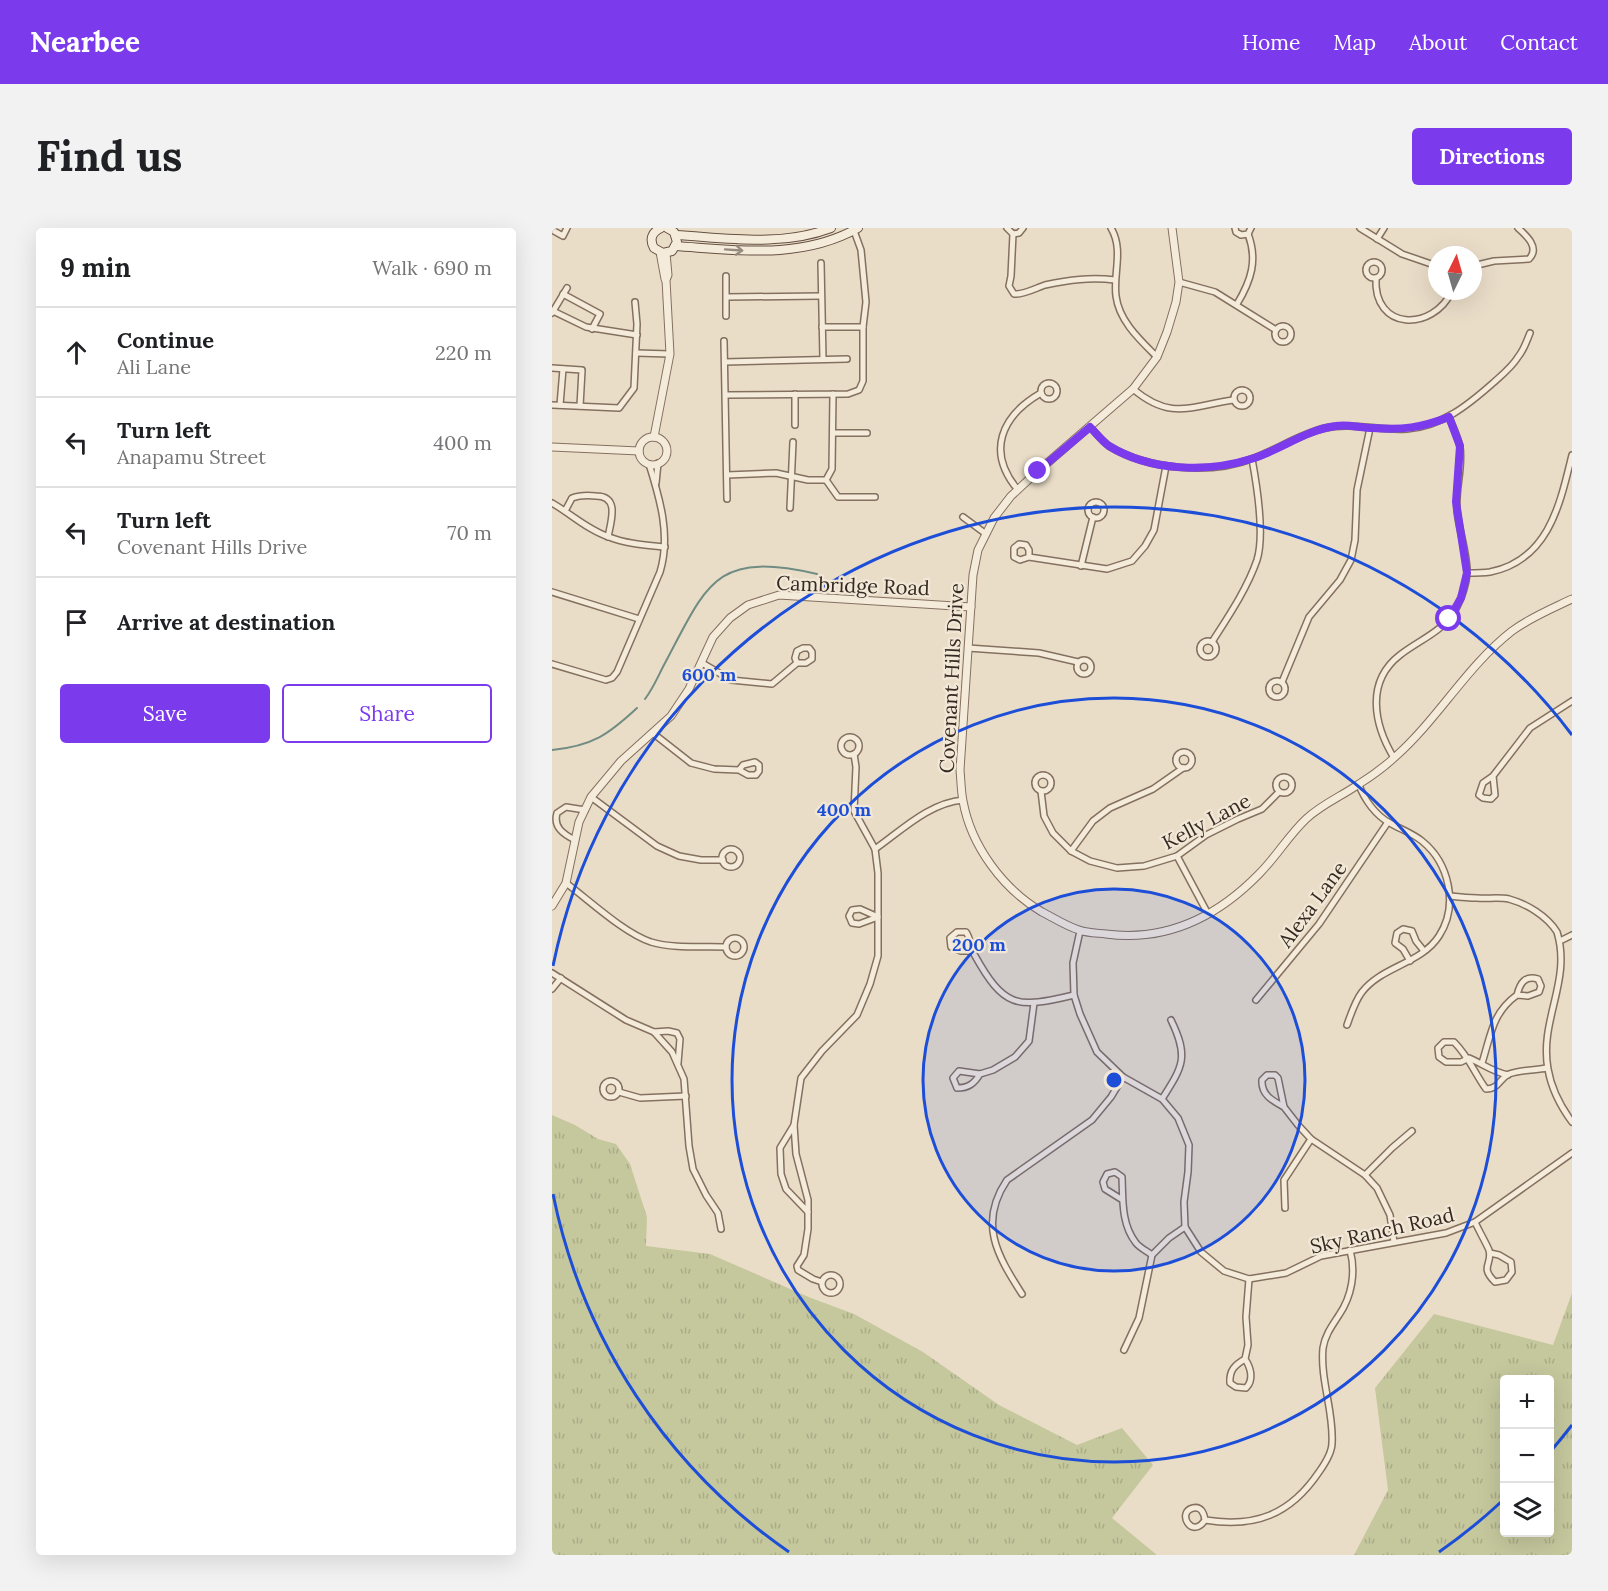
<!DOCTYPE html>
<meta charset="utf-8">
<style>
:root{--surface:#fff;--page:#f2f2f2;--text:#202124;--muted:#757577;--line:#e0e0e0;--accent:#7c3aed}
body{margin:0;font-family:Lora,serif;background:var(--page);color:var(--text)}
.controls{position:absolute;right:18px;bottom:18px;display:grid;overflow:hidden;border-radius:6px;box-shadow:0 6px 24px #0002}
.controls button{width:54px;height:54px;display:grid;place-items:center;padding:0;border:0;border-bottom:2px solid var(--line);background:var(--surface);color:var(--text);font:30px sans-serif}
.compass{position:absolute;left:876px;top:18px;width:54px;height:54px;border-radius:50%;background:var(--surface);box-shadow:0 6px 24px #0002;rotate:5deg}
.stop{position:absolute;width:18px;height:18px;margin:-14px;border:4px solid #7c3aed;border-radius:50%;background:#fff}
.stop.end{background:#7c3aed;border-color:#fff;box-shadow:0 2px 6px #0008}
.list{margin:0;padding:0;list-style:none}
h2{display:flex;justify-content:space-between;align-items:center;height:78px;margin:0;padding:0 24px;font-size:26px}
h2 small{font-size:20px;font-weight:400;color:var(--muted)}
.list li{display:grid;grid-template-columns:39px 1fr auto;gap:18px;align-items:center;box-sizing:border-box;height:90px;padding:0 24px;border-top:2px solid var(--line)}
.list b{display:block;font-size:22px;white-space:nowrap}
.list p{margin:0;font-size:20px;white-space:nowrap;color:var(--muted)}
.list em{font-size:20px;font-style:normal;color:var(--muted)}
.actions{display:flex;gap:12px;padding:18px 24px}
.actions a{flex:1;padding:14px 0;border:2px solid var(--accent);border-radius:6px;text-align:center;font-size:21px;color:var(--accent)}
.actions .main{background:var(--accent);color:#fff}
.icon{flex:none;width:33px;height:33px;fill:none;stroke:currentColor;stroke-width:2;stroke-linecap:round;stroke-linejoin:round}
.map{position:relative;flex:none;width:1020px;height:1327px;overflow:hidden;border-radius:6px}
header{display:flex;align-items:center;gap:36px;box-sizing:border-box;height:84px;padding:0 30px;background:var(--accent);color:#fff}
header strong{font-size:28px}
nav{display:flex;gap:33px;margin-inline-start:auto;font-size:21px}
.intro{display:flex;align-items:center;justify-content:space-between;box-sizing:border-box;height:144px;padding:0 36px}
h1{margin:0;font-size:42px}
.button{padding:15px 27px;border-radius:6px;background:var(--accent);color:#fff;font-size:21px;font-weight:700}
main{display:flex;gap:36px;padding:0 36px}
aside{flex:1;background:var(--surface);border-radius:6px;box-shadow:0 6px 24px #0002}
.map>svg:first-child{display:block}
.grass{fill:url(#grass-tufts);fill-rule:evenodd}
.lines{fill:none;stroke-linecap:round;stroke-linejoin:round}
.stream{stroke:#708c83;stroke-width:2}
.minor-casing{stroke:#84705f;stroke-width:8}
.tertiary-casing{stroke:#84705f;stroke-width:9}
.secondary-casing{stroke:#665142;stroke-width:10}
.minor{stroke:#f5ebdb;stroke-width:5}
.tertiary{stroke:#f5ebdb;stroke-width:7}
.secondary{stroke:#f5ebdb;stroke-width:8}
.oneway{stroke:#968a7e}
.route{stroke:#7c3aed;stroke-width:8}
.ring{fill:none;stroke:#1d4ed8;stroke-width:3}
.labels{text-anchor:middle;dominant-baseline:central;stroke-width:4.5;stroke-linejoin:round;paint-order:stroke}
.street-label{font-size:20px;fill:#362921;stroke:#f2e8d7}
.centre{fill:#1d4ed8;stroke:#f2e8d7;stroke-width:3}
.ring-label{font-size:18px;text-anchor:middle;font-weight:bold;fill:#1d4ed8;stroke:#f2e8d7;stroke-width:4.5;stroke-linejoin:round;paint-order:stroke}
</style>
<header>
<strong>Nearbee</strong>
<nav><a>Home</a><a>Map</a><a>About</a><a>Contact</a></nav>
</header>
<div class="intro"><h1>Find us</h1><a class="button">Directions</a></div>
<main>
<aside>
<h2>9 min<small>Walk · 690 m</small></h2>
<ul class="list">
<li><svg class="icon" aria-label="ahead" viewBox="0 0 24 24"><path d="M12 20V5M6 11l6-6 6 6"/></svg><div><b>Continue</b><p>Ali Lane</p></div><em>220 m</em></li>
<li><svg class="icon" aria-label="left" viewBox="0 0 24 24"><path d="M17 20v-9H6M10 6l-5 5 5 5"/></svg><div><b>Turn left</b><p>Anapamu Street</p></div><em>400 m</em></li>
<li><svg class="icon" aria-label="left" viewBox="0 0 24 24"><path d="M17 20v-9H6M10 6l-5 5 5 5"/></svg><div><b>Turn left</b><p>Covenant Hills Drive</p></div><em>70 m</em></li>
<li><svg class="icon" aria-label="arrive" viewBox="0 0 24 24"><path d="M6 21V4h12l-3 4 3 4H6"/></svg><div><b>Arrive at destination</b></div></li>
</ul>
<div class="actions"><a class="main">Save</a><a>Share</a></div>
</aside>
<div class="map">
<svg width="1020" height="1327" viewBox="0 0 1020 1327">
<defs>
<pattern id="grass-tufts" width="24" height="20" patternUnits="userSpaceOnUse" patternTransform="scale(1.5)"><rect width="24" height="20" fill="#c5c79d"/><path d="M3 7l-1-3M5 7V3M7 7l1-3M15 17l-1-3M17 17v-4M19 17l1-3" fill="none" stroke="#aaab87"/></pattern>
</defs>
<rect width="100%" height="100%" fill="#eaddc8"/>
<g class="grass">
<polygon points="0,887 23,897 46,911 64,916 78,936 95,989 94,1018 158,1026 259,1070 302,1086 371,1124 447,1177 525,1217 570,1200 601,1237 560,1290 605,1327 0,1327"/>
<path d="M 1020,1065 L 1020,1327 L 802,1327 L 836,1262 L 823,1160 L 882,1086 L 1001,1117 ZM 952,1152 L 998,1152 L 998,1304 L 952,1304 Z"/>
</g>
<g class="lines">
<g class="stream">
<path d="M 93,471 C 102,459 106,448 113,435 C 156,354 163,323 265,346"/>
<path d="M 0,522 C 40,518 56,507 85,480"/>
</g>
<g class="minor-casing">
<g id="minor">
<polyline points="455,0 461,6 467,5 471,0"/>
<path d="M 559,0 C 572,22 561,45 564,68 C 567,93 588,112 605,129"/>
<polyline points="683,0 684,4 689,7 696,6 699,0"/>
<polyline points="808,0 850,26 885,38"/>
<polyline points="0,2 11,8 15,0"/>
<path d="M 461,6 L 459,48 L 457,58 L 462,66 C 471,67 484,60 493,57 C 517,52 538,49 563,52"/>
<polyline points="825,11 832,0"/>
<circle cx="822" cy="42" r="8"/>
<polyline points="269,35 271,131"/>
<path d="M 921,38 L 942,33 L 977,31 C 988,20 975,8 966,0"/>
<polyline points="174,48 174,88"/>
<path d="M 824,50 C 821,103 881,104 900,63"/>
<polyline points="627,54 663,64 724,102"/>
<polyline points="11,66 48,86 40,101"/>
<polyline points="175,69 269,68"/>
<path d="M 685,76 C 699,53 706,32 696,6"/>
<polyline points="1,83 34,99 85,107"/>
<polyline points="0,85 15,60"/>
<circle cx="731" cy="106" r="8"/>
<polyline points="270,99 311,99"/>
<polyline points="172,113 175,271"/>
<polyline points="84,125 118,126"/>
<polyline points="173,134 295,131"/>
<polyline points="0,140 30,142 28,178"/>
<circle cx="497" cy="163" r="8"/>
<path d="M 581,161 C 619,193 639,178 681,172"/>
<circle cx="690" cy="170" r="8"/>
<polyline points="243,166 243,197"/>
<polyline points="174,167 296,166 307,162 311,153 311,99 314,74 309,22 301,0"/>
<polyline points="0,177 67,180 82,160 85,96 83,74"/>
<polyline points="8,177 11,141"/>
<path d="M 538,199 C 544,205 550,213 557,218 C 596,242 659,247 702,230 C 726,221 748,206 773,200 C 800,194 827,203 855,201 C 890,198 915,178 941,155 C 950,147 960,139 966,129 C 972,122 975,112 978,105"/>
<polyline points="281,205 315,205"/>
<polyline points="175,247 224,245 256,252 274,252 280,241 281,166"/>
<polyline points="274,252 286,269 323,269"/>
<polyline points="104,255 106,235"/>
<path d="M 466,262 C 434,224 449,188 489,165"/>
<circle cx="544" cy="282" r="8"/>
<path d="M 0,275 C 19,286 36,302 57,309 C 75,316 94,317 113,319"/>
<polyline points="238,280 241,214"/>
<path d="M 13,283 L 20,270 C 28,267 35,267 44,268 C 68,268 59,293 56,309"/>
<polyline points="411,289 434,306"/>
<polyline points="477,329 477,322 474,317 467,316 462,320 462,329 468,332 477,329 555,341 580,333 593,318 602,302 614,238"/>
<polyline points="529,338 541,289"/>
<path d="M 915,345 C 923,345 931,345 938,344 C 997,332 1008,276 1020,227"/>
<polyline points="0,364 87,391"/>
<circle cx="656" cy="421" r="8"/>
<path d="M 660,414 C 676,389 695,361 705,332 C 713,306 705,258 700,231"/>
<polyline points="416,420 487,425 526,434"/>
<circle cx="532" cy="439" r="7"/>
<polyline points="150,435 179,452 220,456 245,435 254,435 260,431 260,424 257,420 251,420 245,423 243,430 245,435"/>
<path d="M 0,436 L 54,452 L 60,450 L 65,444 L 108,344 C 119,308 108,271 97,236"/>
<circle cx="725" cy="461" r="8"/>
<polyline points="730,454 757,389 788,352 799,332 803,312 805,262 818,200"/>
<polyline points="102,506 139,535 162,541 187,542 196,547 204,547 207,543 207,537 203,534 191,537 187,542"/>
<circle cx="298" cy="518" r="9"/>
<circle cx="632" cy="532" r="8"/>
<path d="M 842,530 C 822,497 813,454 848,427 C 867,412 891,404 904,381 C 909,371 914,357 915,346 C 916,327 907,303 905,283 C 903,262 911,240 908,219 C 906,209 901,199 897,189"/>
<circle cx="491" cy="555" r="8"/>
<polyline points="941,548 943,567 939,571 931,570 927,567 931,555 941,548 978,500 1020,473"/>
<circle cx="732" cy="557" r="8"/>
<polyline points="489,563 492,588 501,605 519,623 538,633 565,640 592,638 625,628 654,607 686,591 710,581 727,564"/>
<polyline points="39,569 105,618 127,628 149,632 171,632"/>
<path d="M 23,612 C 11,606 1,599 5,585 L 14,579 L 33,582"/>
<path d="M 323,621 C 350,602 377,575 411,572"/>
<circle cx="179" cy="630" r="9"/>
<polyline points="519,623 541,593 558,580 601,561 631,540"/>
<polyline points="625,628 656,686"/>
<path d="M 14,655 C 38,673 72,705 99,714 C 122,721 150,718 174,719"/>
<path d="M 898,668 C 907,669 916,670 925,670 C 935,671 947,669 957,671 C 975,676 995,688 1005,704 C 1020,753 987,792 996,841 C 999,859 1009,879 1020,894"/>
<polygon points="308,681 326,689 307,696 300,695 297,688 300,682"/>
<polyline points="528,703 521,735 522,767 528,786 545,824 571,849 610,871 626,890 637,917 636,944 632,974 633,999 649,1024 672,1043 697,1051 734,1045 769,1028 894,1005 923,994 1020,925"/>
<circle cx="183" cy="719" r="9"/>
<polyline points="1010,712 1020,707"/>
<path d="M 420,723 L 409,723 L 399,719 L 398,710 L 405,704 L 414,704 C 419,711 418,719 422,726 C 452,780 464,781 522,767"/>
<polyline points="858,733 851,721 843,715 845,705 851,701 860,703 864,713 872,723"/>
<polyline points="0,745 74,792 102,804 120,824 132,851 137,918 141,941 154,967 166,985 169,1001"/>
<polyline points="0,761 9,750"/>
<polyline points="704,772 767,696 836,594"/>
<path d="M 795,797 C 799,786 803,773 810,764 C 830,738 869,736 887,708 C 907,677 897,635 870,613 C 860,605 848,601 838,595 C 824,588 812,571 807,557"/>
<polyline points="102,804 116,803 125,805 128,811 126,835"/>
<path d="M 930,835 C 939,807 940,785 965,767 L 976,768 L 987,764 L 989,758 L 986,751 C 973,747 968,755 965,767"/>
<path d="M 428,846 C 422,856 416,860 405,860 L 401,850 L 407,843 L 428,846 L 441,842 L 463,829 L 477,813 L 482,775"/>
<path d="M 956,847 C 941,844 931,836 917,830 L 909,834 L 894,834 L 887,829 L 886,820 L 892,814 L 902,814 C 917,829 922,844 934,861 C 947,861 947,851 957,846 C 968,842 984,842 995,840"/>
<circle cx="59" cy="861" r="8"/>
<polyline points="67,864 88,870 134,868"/>
<path d="M 610,871 C 631,838 637,829 619,792"/>
<path d="M 732,879 C 721,873 709,867 710,852 L 715,847 L 723,847 L 726,850 L 732,879 L 746,897 L 759,911 L 813,947 L 825,960 L 838,987 L 842,1014"/>
<polyline points="242,897 228,920 229,946 234,961 256,984"/>
<polyline points="813,947 840,920 860,903"/>
<path d="M 569,971 L 553,961 L 551,954 L 555,946 L 563,944 L 570,949 C 571,971 569,996 584,1015 C 588,1020 595,1023 600,1027"/>
<polyline points="733,980 732,952 759,911"/>
<path d="M 923,994 C 927,1003 933,1013 937,1022 C 941,1037 927,1038 943,1054 L 954,1052 L 960,1044 L 959,1034 L 947,1027 L 938,1025"/>
<circle cx="279" cy="1056" r="9"/>
<polyline points="270,1054 261,1051 246,1042 245,1038 252,1027 256,1001 256,972 244,926 242,897 249,850 270,823 305,787 318,756 326,728 326,645 323,621 302,583 304,539 302,526"/>
<path d="M 470,1066 C 445,1027 426,995 455,952 L 540,892 L 559,869 L 571,849"/>
<polyline points="572,1122 587,1090 600,1027 617,1010 633,999"/>
<path d="M 693,1131 C 699,1140 702,1152 694,1160 L 684,1159 L 678,1155 C 677,1142 683,1137 693,1131 L 696,1117 L 694,1089 L 697,1051"/>
<path d="M 653,1292 C 652,1285 649,1278 641,1280 C 624,1284 640,1312 653,1292 C 703,1300 738,1287 767,1244 C 772,1237 780,1225 780,1215 C 782,1184 768,1152 771,1120 C 773,1107 780,1098 787,1087 C 800,1068 804,1044 798,1022"/>
</g>
</g>
<g class="tertiary-casing">
<g id="tertiary">
<path d="M 620,0 L 627,54 L 624,74 L 615,104 L 605,129 L 581,161 L 486,243 L 459,268 L 442,290 L 426,322 L 421,347 L 408,542 C 409,552 409,563 411,573 C 419,618 451,661 490,684 C 502,690 514,698 527,702 C 535,705 545,705 554,706 C 615,714 665,689 707,646 C 724,629 737,607 754,591 C 770,576 790,568 807,556 C 820,548 832,539 843,529 C 886,491 915,438 960,403 C 979,389 999,381 1020,371"/>
<polyline points="108,24 113,51"/>
<polyline points="102,209 118,126 114,52 116,47 114,25"/>
<circle cx="101" cy="223" r="14"/>
<polyline points="0,219 87,223"/>
<polyline points="0,678 14,655 27,594 39,569 69,533 119,488 137,461 161,409 178,390 196,377 227,367 419,379"/>
</g>
</g>
<g class="secondary-casing">
<g id="secondary">
<path d="M 109,0 C 100,4 97,11 102,20 L 111,25 L 120,23 L 125,14 L 122,4 L 115,0"/>
<path d="M 124,7 C 176,10 229,19 279,0"/>
<path d="M 123,18 C 185,22 249,32 306,0"/>
</g>
</g>
<use href="#minor" class="minor"/>
<use href="#tertiary" class="tertiary"/>
<use href="#secondary" class="secondary"/>
</g>
<defs><path id="oneway-shaft" d="M-6 0H5M1.5-3L5.5 0L1.5 3" fill="none" stroke-width="1.6" stroke-linecap="round" stroke-linejoin="round" transform="scale(1.5)"/></defs>
<use class="oneway" href="#oneway-shaft" transform="translate(182 22) rotate(4)"/>
<g class="lines">
<path class="route" d="M 486,243 L 538,199 C 544,205 550,213 557,218 C 598,243 654,245 699,231 C 729,222 753,202 784,198 C 797,196 808,200 821,200 C 851,202 868,200 897,189 L 908,218 L 904,274 L 915,345 L 909,370 L 897,391"/>
</g>
<circle cx="562" cy="852" r="191" fill="#1d4ed8" fill-opacity=".12"/>
<g class="ring">
<circle cx="562" cy="852" r="191"/>
<circle cx="562" cy="852" r="382"/>
<path d="M1020 1197A573 573 0 0 1 998 1224M949 1274A573 573 0 0 1 887 1324M237 1324A573 573 0 0 1 1 966M1 738A573 573 0 0 1 1020 507"/>
</g>
<g class="labels">
<g class="street-label">
<text transform="translate(301 357) rotate(2)">Cambridge Road</text>
<text transform="translate(399 450) rotate(-87)">Covenant Hills Drive</text>
<text transform="translate(654 593) rotate(-28)">Kelly Lane</text>
<text transform="translate(760 676) rotate(-54)">Alexa Lane</text>
<text transform="translate(830 1002) rotate(-13)">Sky Ranch Road</text>
</g>
</g>
<circle cx="562" cy="852" r="9" class="centre"/>
<g class="ring-label">
<text x="157" y="453">600 m</text>
<text x="292" y="588">400 m</text>
<text x="427" y="723">200 m</text>
</g>
</svg>
<div class="controls">
<button>+</button>
<button>−</button>
<button><svg class="icon" aria-label="layers" viewBox="0 0 24 24"><path d="M12 4l9 5-9 5-9-5zM3 14l9 5 9-5"/></svg></button>
</div>
<svg class="compass" viewBox="-18 -18 36 36"><path d="M0-13l5 13h-10z" fill="#e53935"/><path d="M0 13l5-13h-10z" fill="#757577"/></svg>
<div class="stop" style="left:897px;top:391px"></div>
<div class="stop end" style="left:486px;top:243px"></div>
</div>
</main>
